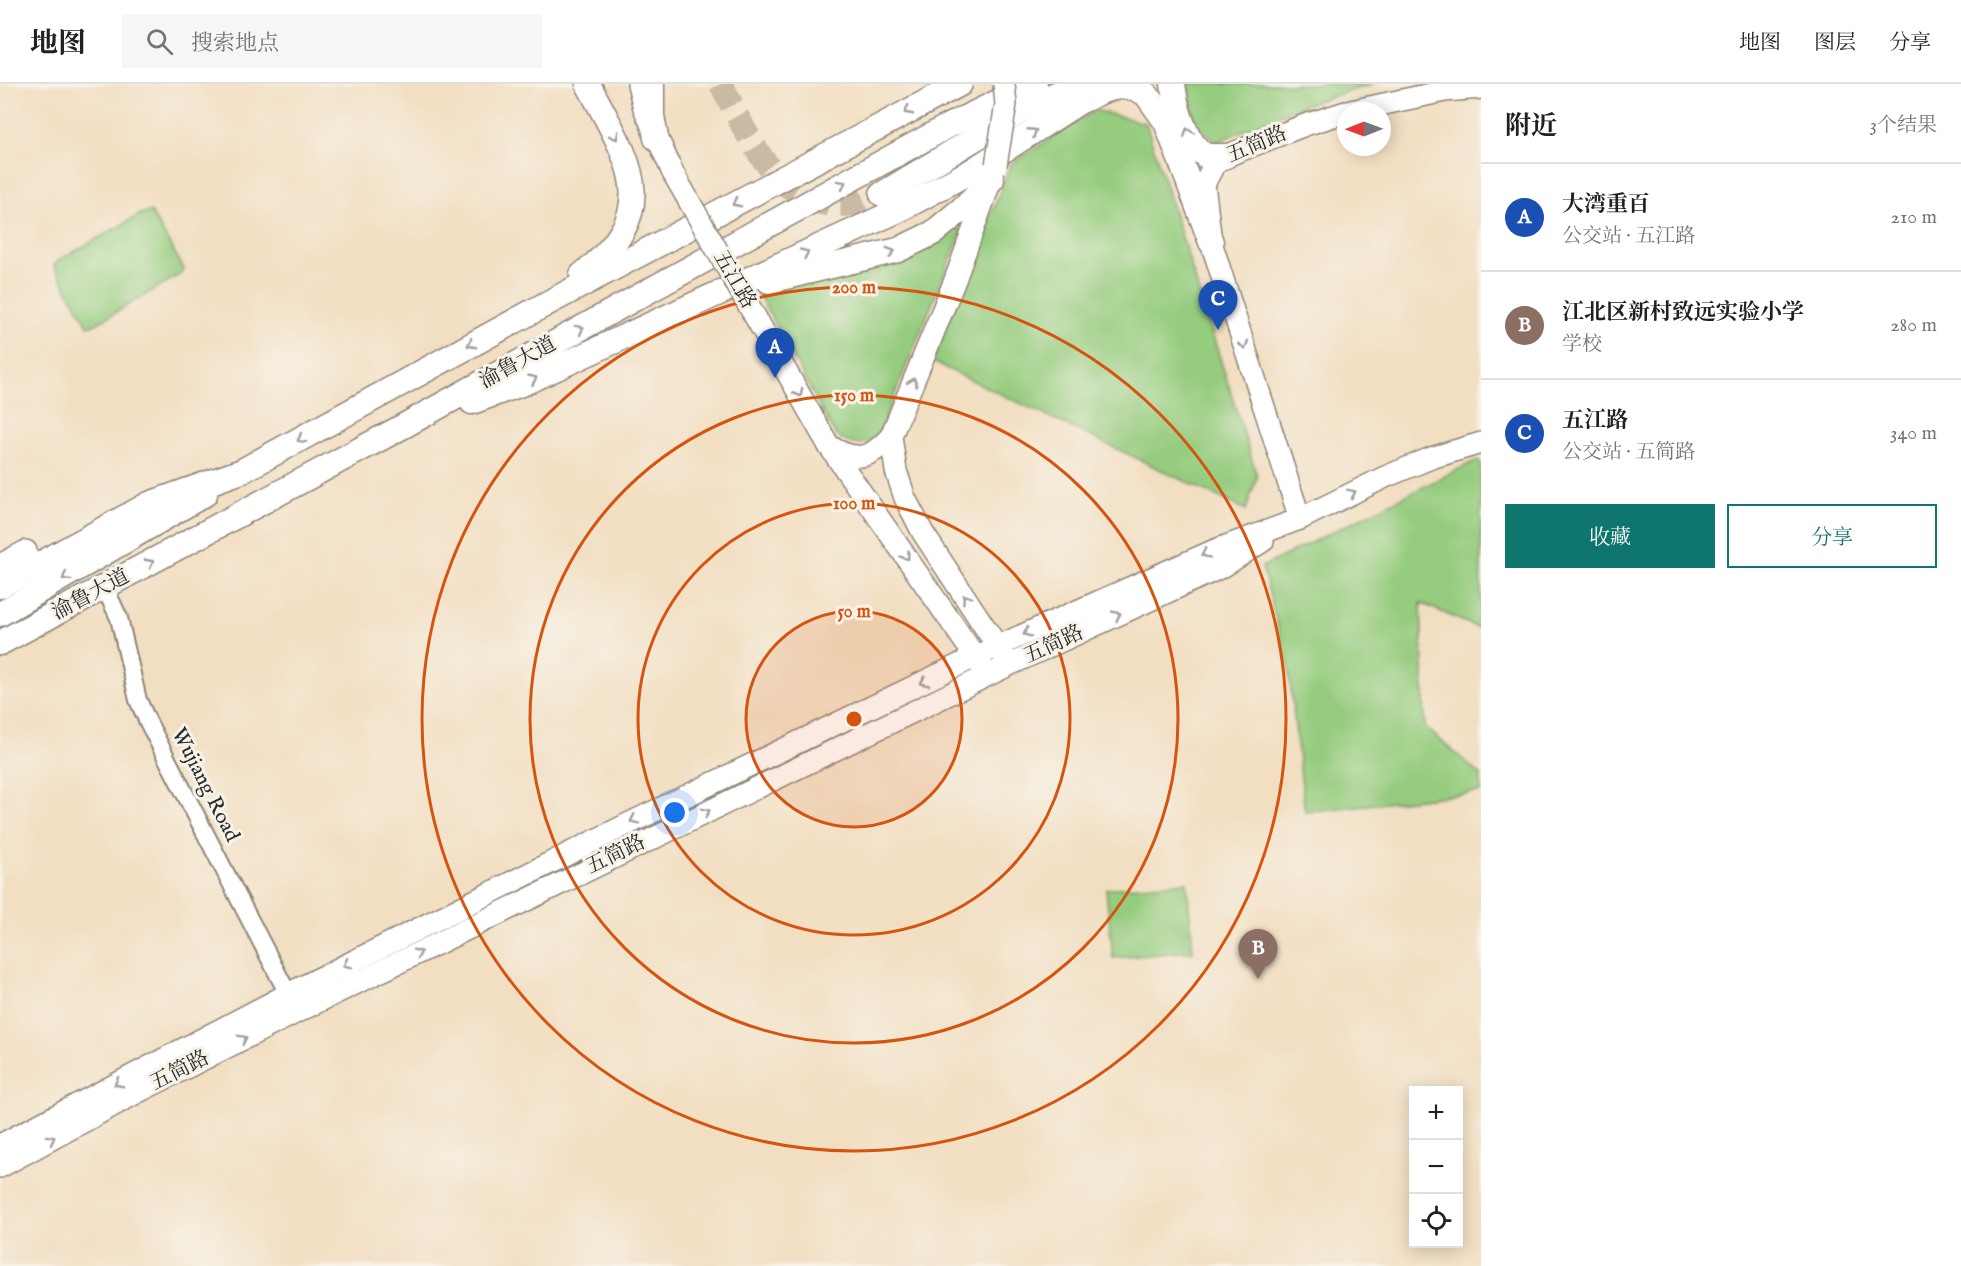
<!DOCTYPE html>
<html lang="zh">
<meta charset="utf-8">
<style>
:root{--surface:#fff;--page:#f6f6f6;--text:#202124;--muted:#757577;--line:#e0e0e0;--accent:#0f766e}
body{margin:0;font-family:"IM FELL English","Noto Serif SC",serif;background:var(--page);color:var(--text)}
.controls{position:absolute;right:18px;bottom:18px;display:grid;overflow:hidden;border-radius:0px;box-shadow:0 3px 15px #0003}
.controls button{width:54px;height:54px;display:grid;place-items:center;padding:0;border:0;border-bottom:2px solid var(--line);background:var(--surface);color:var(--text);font:30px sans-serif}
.compass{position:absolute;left:1337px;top:18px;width:54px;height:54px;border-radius:50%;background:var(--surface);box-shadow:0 3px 15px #0003;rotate:269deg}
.you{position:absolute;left:675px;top:729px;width:21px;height:21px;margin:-15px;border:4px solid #fff;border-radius:50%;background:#1a73e8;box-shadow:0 0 0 9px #1a73e833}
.badge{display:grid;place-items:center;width:39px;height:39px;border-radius:50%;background:var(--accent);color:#fff;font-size:20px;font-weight:700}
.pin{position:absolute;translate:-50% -50px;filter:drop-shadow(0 2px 3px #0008)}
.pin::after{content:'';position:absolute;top:32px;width:21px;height:18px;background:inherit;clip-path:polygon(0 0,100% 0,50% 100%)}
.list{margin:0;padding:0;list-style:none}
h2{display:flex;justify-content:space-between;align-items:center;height:78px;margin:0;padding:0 24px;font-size:26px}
h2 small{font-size:20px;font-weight:400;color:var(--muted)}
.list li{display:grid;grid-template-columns:39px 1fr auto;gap:18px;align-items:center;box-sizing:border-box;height:108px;padding:0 24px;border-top:2px solid var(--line)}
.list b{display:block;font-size:22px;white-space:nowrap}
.list p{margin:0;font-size:20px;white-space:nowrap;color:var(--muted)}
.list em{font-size:20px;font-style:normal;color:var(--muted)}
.actions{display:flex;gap:12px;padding:18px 24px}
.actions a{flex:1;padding:14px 0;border:2px solid var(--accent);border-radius:0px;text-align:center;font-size:21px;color:var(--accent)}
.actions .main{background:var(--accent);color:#fff}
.icon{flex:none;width:33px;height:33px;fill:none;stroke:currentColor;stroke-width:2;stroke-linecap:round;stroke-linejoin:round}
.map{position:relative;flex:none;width:1481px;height:1182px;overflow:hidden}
header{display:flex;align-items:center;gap:36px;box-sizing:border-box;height:84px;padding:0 30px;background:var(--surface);border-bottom:2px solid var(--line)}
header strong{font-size:28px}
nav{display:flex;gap:33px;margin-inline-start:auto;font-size:21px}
.search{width:420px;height:54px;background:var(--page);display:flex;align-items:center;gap:15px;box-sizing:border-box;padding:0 21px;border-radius:0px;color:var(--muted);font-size:22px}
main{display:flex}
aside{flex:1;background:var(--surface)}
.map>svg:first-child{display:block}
.green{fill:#95cc7e;stroke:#607c54;stroke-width:1.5}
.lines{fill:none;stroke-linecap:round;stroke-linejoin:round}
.highway-tunnel{stroke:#cabaa3;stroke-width:24;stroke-dasharray:24 12;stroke-linecap:butt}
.minor-casing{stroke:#8e8476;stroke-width:20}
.major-casing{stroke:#8e8476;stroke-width:24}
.highway-casing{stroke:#8e8476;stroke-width:27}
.minor{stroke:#fff;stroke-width:16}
.major{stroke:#fff;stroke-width:21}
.highway{stroke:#fff;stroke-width:24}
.major-bridge-casing{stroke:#8e8476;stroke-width:24;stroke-linecap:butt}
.major-bridge{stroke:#fff;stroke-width:21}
.oneway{stroke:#a0a0a0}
.ring{fill:none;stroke:#d5540f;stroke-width:3}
.labels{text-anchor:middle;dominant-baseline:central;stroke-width:6;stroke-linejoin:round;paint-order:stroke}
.street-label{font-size:21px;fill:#2b2b2b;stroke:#f7f3e8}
.centre{fill:#d5540f;stroke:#f7f3e8;stroke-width:3}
.ring-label{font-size:18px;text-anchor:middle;font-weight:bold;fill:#d5540f;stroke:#f7f3e8;stroke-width:6;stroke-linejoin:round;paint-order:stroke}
</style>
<header>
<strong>地图</strong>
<div class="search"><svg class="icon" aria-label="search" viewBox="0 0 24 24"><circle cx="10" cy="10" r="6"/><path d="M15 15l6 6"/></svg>搜索地点</div>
<nav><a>地图</a><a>图层</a><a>分享</a></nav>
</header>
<main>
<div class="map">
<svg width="1481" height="1182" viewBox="0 0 1481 1182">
<rect width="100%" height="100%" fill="#f7f3e8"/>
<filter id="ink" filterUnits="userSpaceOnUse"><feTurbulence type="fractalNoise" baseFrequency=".0167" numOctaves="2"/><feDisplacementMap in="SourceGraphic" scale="12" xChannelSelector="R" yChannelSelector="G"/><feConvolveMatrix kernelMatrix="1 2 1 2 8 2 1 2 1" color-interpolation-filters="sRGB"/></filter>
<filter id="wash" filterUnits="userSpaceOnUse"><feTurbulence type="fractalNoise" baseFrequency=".008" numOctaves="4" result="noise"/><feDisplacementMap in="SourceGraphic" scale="24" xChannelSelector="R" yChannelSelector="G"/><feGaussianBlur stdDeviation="1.35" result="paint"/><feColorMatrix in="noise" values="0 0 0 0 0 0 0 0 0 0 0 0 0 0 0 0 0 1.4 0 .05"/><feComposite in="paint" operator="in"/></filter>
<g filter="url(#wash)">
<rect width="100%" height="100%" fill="#f2dec1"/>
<g class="green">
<polygon points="1188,0 1373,0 1300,22 1217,58 1195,39"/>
<polygon points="1095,26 1146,39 1257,392 1246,426 933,278 1011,80"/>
<polygon points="151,128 184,185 179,191 96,240 88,242 54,182 59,176 143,129"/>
<path d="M 955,143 L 962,147 L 881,344 C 870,364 854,364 836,352 L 758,209 L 903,174 Z"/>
<polygon points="1477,376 1481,378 1481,545 1421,519 1425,643 1481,691 1481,708 1305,728 1288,581 1262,483"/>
<polygon points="1187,798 1193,867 1113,874 1106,805"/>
</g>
</g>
<g filter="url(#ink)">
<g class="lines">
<path class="highway-tunnel" d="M 721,0 C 749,53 779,130 851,120 C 861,119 872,113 882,110"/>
<g class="minor-casing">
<polyline id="minor" points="105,504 119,534 138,616 148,638 288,910"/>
</g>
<g class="major-casing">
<g id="major">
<polyline points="638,0 644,24 673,89"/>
<polyline points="1351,27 1445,7 1481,4"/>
<polyline points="991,96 955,196 891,352 896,387 905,414 923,449 1005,574"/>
<polyline points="749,222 829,362 983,584"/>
<path d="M 829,362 C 857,378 869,376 891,352"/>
<polyline points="1300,435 1211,158 1204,100 1214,81 1226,72 1305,41 1346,28"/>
<polyline points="0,481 26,467"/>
<polyline points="0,1061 288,910 630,739 998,562 1215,466 1300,435 1385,393 1431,374 1481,359"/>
<polyline points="0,1083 138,1008 297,928 1009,581 1224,482 1263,457"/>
</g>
</g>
<g class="highway-casing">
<g id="highway">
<polyline points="652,0 652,32 656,54"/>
<path d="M 1173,0 C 1176,24 1185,59 1206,72 L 1226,72"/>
<polyline points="882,110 1033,20 1079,0"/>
<path d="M 582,191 C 666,124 629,78 588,0"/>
<polyline points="769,197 898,166 933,149 962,125 992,95"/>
<polyline points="472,318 524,299 903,124 973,86 1081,17 1105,6 1120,3 1134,4 1146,10 1166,38 1211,158"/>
<polyline points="0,502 149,420 242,387 546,220 960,0"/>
<polyline points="0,530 205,410"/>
<polyline points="0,559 400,344 948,42 1035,0"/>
</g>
</g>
<use href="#minor" class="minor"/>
<use href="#major" class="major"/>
<use href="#highway" class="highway"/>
<g class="major-bridge-casing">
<g id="major-bridge">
<polyline points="996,81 1006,20 1004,0"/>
<polyline points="673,89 749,222"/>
</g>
</g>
<use href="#major-bridge" class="major-bridge"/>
</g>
<defs><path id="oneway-chevron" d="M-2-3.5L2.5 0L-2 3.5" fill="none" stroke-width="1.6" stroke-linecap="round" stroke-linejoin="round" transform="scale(1.5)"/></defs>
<g class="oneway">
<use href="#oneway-chevron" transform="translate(908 27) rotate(152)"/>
<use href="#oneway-chevron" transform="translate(1033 48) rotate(-33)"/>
<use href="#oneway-chevron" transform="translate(1188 48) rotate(-111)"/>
<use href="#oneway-chevron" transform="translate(615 52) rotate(63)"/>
<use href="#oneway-chevron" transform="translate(842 100) rotate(-29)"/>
<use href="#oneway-chevron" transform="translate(736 119) rotate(152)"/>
<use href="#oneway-chevron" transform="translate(891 168) rotate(-16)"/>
<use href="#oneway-chevron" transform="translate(805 169) rotate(-25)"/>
<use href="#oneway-chevron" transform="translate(580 245) rotate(-29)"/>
<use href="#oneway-chevron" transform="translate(471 260) rotate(152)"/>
<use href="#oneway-chevron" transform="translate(1244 261) rotate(72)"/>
<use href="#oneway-chevron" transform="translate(533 295) rotate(-25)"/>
<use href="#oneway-chevron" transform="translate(913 298) rotate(-69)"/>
<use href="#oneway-chevron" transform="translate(799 309) rotate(61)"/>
<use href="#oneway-chevron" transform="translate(301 355) rotate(151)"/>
<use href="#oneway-chevron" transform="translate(1352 409) rotate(-26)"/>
<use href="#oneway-chevron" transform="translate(1205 470) rotate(156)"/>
<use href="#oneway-chevron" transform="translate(906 472) rotate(54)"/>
<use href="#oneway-chevron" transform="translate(150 479) rotate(-28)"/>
<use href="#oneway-chevron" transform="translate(66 493) rotate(150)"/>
<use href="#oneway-chevron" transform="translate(966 514) rotate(-124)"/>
<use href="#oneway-chevron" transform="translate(1117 531) rotate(-25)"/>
<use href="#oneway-chevron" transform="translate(1027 549) rotate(156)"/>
<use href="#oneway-chevron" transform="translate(924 598) rotate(154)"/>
<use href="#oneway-chevron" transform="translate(706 728) rotate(-26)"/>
<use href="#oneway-chevron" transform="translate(634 736) rotate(154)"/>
<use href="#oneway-chevron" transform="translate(418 869) rotate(-26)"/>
<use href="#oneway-chevron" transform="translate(347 880) rotate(153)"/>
<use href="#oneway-chevron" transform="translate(243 955) rotate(-27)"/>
<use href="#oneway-chevron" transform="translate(118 999) rotate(152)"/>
<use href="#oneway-chevron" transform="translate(51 1055) rotate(-29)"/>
</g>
</g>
<circle cx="854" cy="635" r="108" fill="#d5540f" fill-opacity=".12"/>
<g class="ring">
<circle cx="854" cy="635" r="108"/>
<circle cx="854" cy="635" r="216"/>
<circle cx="854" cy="635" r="324"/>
<circle cx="854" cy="635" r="432"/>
</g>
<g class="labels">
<g class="street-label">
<text transform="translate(1257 61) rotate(-23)">五简路</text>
<text transform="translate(734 196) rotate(60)">五江路</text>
<text transform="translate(518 279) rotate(-29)">渝鲁大道</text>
<text transform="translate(91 511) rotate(-28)">渝鲁大道</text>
<text transform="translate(1054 561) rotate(-25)">五简路</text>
<text transform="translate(205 701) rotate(63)">Wujiang Road</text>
<text transform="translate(616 771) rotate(-26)">五简路</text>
<text transform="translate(180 987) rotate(-27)">五简路</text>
</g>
</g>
<circle cx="854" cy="635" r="9" class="centre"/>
<g class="ring-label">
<text x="854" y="209">200 m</text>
<text x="854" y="317">150 m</text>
<text x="854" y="425">100 m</text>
<text x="854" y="533">50 m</text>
</g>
</svg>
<div class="controls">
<button>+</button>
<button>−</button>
<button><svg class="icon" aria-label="locate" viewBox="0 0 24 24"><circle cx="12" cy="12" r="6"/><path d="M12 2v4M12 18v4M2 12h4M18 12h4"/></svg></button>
</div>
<svg class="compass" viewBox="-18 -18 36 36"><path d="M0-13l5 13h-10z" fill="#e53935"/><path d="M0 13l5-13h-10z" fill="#757577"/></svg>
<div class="you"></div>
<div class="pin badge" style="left:775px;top:294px;background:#1a4fb4">A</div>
<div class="pin badge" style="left:1258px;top:895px;background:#8d6e63">B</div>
<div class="pin badge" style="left:1218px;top:246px;background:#1a4fb4">C</div>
</div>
<aside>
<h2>附近<small>3个结果</small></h2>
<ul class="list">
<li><span class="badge" style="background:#1a4fb4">A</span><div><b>大湾重百</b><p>公交站 · 五江路</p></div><em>210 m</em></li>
<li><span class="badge" style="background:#8d6e63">B</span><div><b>江北区新村致远实验小学</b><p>学校</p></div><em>280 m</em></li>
<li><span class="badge" style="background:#1a4fb4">C</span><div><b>五江路</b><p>公交站 · 五简路</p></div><em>340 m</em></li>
</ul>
<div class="actions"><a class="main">收藏</a><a>分享</a></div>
</aside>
</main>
